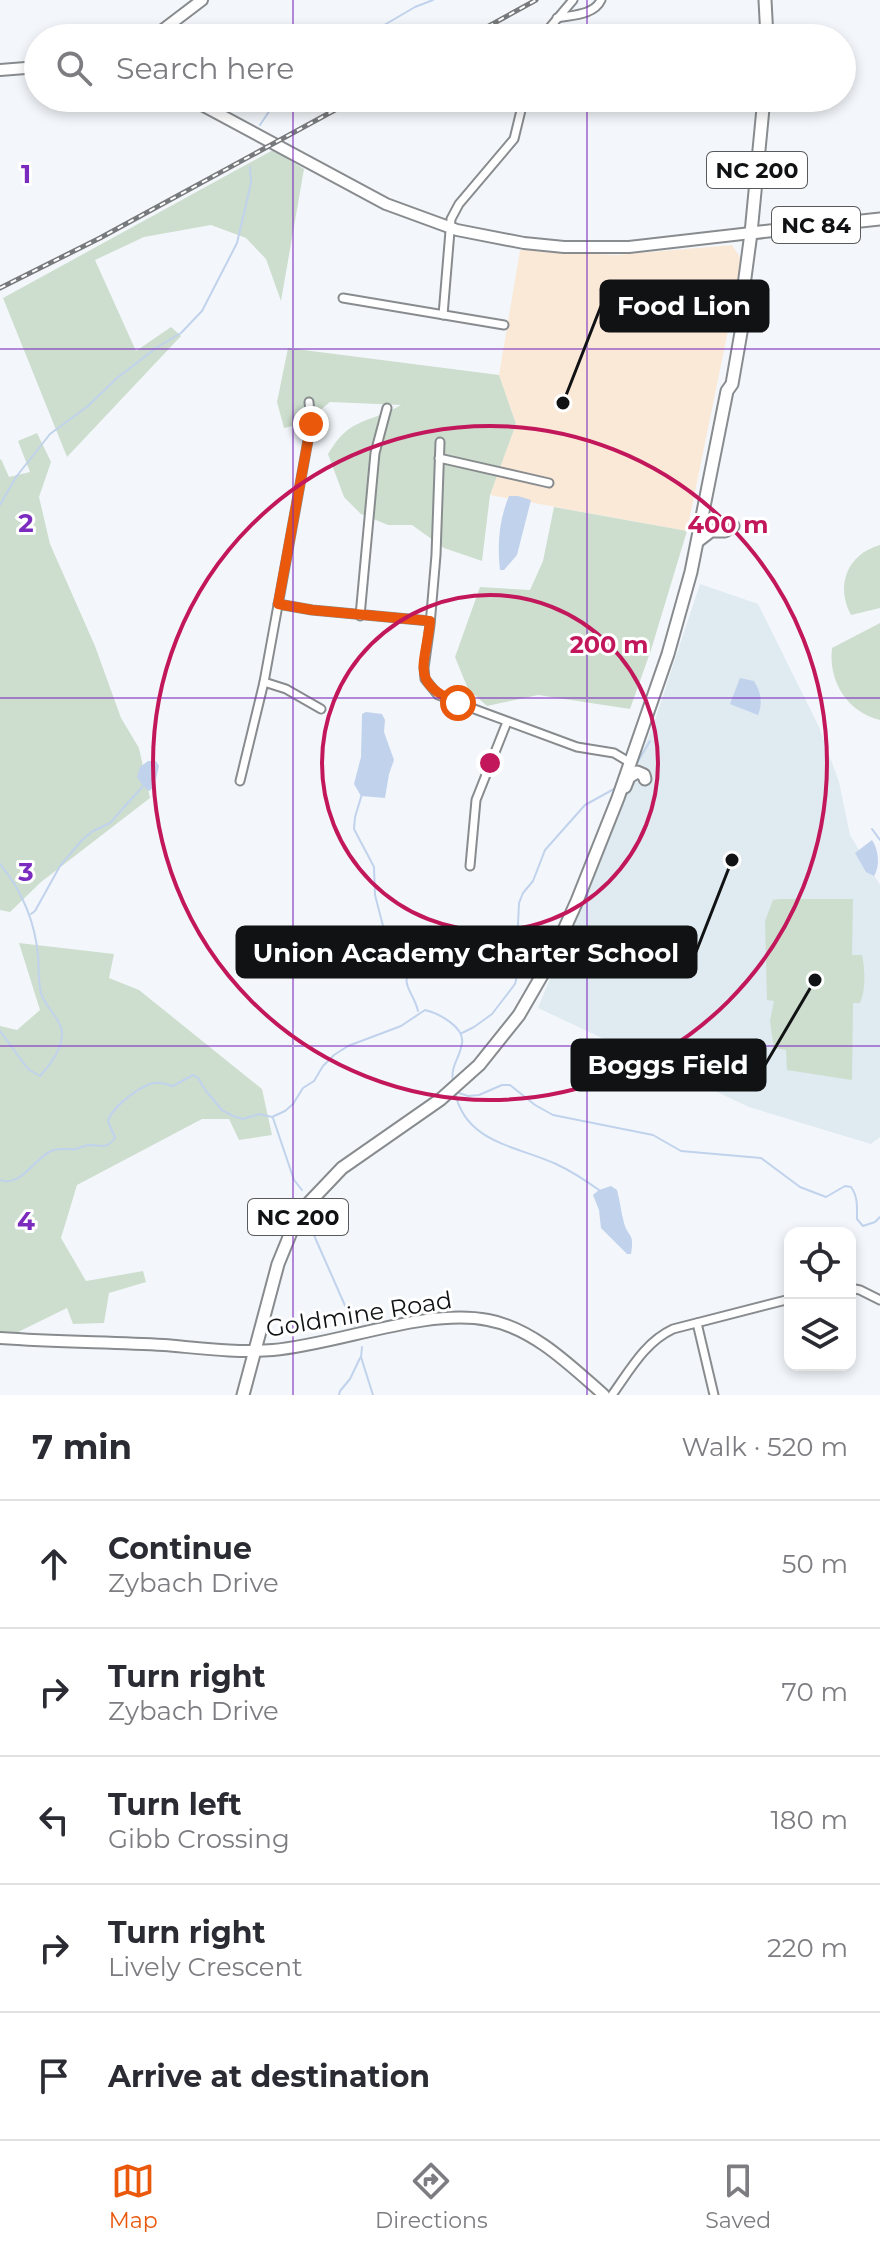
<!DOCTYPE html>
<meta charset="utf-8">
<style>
:root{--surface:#fff;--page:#f2f2f3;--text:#2b2b33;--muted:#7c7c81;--line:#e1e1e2;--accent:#ea580c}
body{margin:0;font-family:Montserrat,sans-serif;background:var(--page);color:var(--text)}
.controls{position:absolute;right:24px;bottom:24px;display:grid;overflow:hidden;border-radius:16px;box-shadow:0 4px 12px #0003}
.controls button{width:72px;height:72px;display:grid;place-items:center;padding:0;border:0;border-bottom:2px solid var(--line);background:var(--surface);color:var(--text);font:40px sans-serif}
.stop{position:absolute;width:24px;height:24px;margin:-18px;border:6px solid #ea580c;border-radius:50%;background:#fff}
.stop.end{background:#ea580c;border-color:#fff;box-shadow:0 2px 8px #0008}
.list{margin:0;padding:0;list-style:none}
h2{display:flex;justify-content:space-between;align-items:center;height:104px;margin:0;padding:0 32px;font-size:34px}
h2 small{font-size:26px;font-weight:400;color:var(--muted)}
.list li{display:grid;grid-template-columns:52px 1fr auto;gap:24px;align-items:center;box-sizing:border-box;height:128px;padding:0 32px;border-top:2px solid var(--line)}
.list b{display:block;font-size:30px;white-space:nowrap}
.list p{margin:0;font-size:26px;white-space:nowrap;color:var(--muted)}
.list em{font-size:26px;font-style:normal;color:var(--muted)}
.icon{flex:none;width:44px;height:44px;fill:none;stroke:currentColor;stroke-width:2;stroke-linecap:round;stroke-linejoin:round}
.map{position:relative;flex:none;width:880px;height:1395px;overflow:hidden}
.search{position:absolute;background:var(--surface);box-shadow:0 4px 12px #0003;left:24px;right:24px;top:24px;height:88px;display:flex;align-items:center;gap:20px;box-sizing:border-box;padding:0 28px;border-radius:44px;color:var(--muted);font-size:30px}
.sheet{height:744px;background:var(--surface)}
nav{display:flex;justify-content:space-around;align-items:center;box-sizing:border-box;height:112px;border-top:2px solid var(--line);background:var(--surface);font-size:22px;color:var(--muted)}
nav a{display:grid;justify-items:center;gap:4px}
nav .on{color:var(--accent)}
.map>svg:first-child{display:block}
.commercial{fill:#fbe9d8}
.built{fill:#dfeaf1}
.green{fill:#cddece}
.water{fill:#c1d2ec}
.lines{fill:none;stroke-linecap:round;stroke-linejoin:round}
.stream{stroke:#c1d2ec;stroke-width:2}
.minor-casing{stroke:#888c8f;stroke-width:11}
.secondary-casing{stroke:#888c8f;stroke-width:14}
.primary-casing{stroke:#888c8f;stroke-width:15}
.minor{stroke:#fff;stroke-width:7}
.secondary{stroke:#fff;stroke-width:10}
.primary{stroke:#fff;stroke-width:11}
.rail-casing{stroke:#777a7c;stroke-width:5}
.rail{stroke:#fff;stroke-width:2;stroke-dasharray:6;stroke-linecap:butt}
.route{stroke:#ea580c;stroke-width:10}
.grid{fill:none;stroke:#7b2cbf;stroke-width:2;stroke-opacity:0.55}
.ring{fill:none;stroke:#c2185b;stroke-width:4}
.labels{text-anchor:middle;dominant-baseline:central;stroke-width:6;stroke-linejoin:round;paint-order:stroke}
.shield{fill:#fff;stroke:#58595a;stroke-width:2}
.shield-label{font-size:22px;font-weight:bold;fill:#101213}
.street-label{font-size:24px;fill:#101213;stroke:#fff}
.grid-label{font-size:26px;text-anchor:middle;font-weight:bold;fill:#7b2cbf;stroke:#fff;stroke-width:6;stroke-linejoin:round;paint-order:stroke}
.centre{fill:#c2185b;stroke:#fff;stroke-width:4}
.ring-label{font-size:24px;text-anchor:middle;font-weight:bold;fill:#c2185b;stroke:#fff;stroke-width:6;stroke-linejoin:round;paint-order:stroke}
.leader{fill:none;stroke:#101213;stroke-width:3}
.callout-dot{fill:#101213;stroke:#fff;stroke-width:3}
.callout{fill:#101213;stroke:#101213;stroke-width:3}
.callout-label{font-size:26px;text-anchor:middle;font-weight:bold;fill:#fff}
</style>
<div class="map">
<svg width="880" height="1395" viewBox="0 0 880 1395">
<rect width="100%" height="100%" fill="#f3f7fb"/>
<polygon class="commercial" points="732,245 740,257 738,282 687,531 490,495 516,424 499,375 520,250 616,255"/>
<polygon class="built" points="700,584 758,604 819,727 839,782 850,835 880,885 880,1137 871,1144 749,1107 538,1008 653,726"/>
<g class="green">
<polygon points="273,150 304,169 281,301 266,259 246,238 211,225 144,237 95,260 136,351 171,327 181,336 67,457 3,298"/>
<path d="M 288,348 L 499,375 L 516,424 L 490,495 L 482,561 L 444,548 L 412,525 L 388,525 L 361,514 L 344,497 L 328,454 C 350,416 369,424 401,405 L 330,402 L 305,423 L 284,428 L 277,402 Z"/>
<polygon points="37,433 51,462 39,497 50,544 95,646 121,718 139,748 150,798 41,882 10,912 0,910 0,460 1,459 9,477 30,472 18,441"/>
<polygon points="554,507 687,531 651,650 630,709 538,695 487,706 468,689 455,657 480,587 530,590 543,561"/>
<path d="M 880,545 L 880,608 L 851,615 C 835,586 847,554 880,545 Z"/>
<path d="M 880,623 L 880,720 C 847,712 828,681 832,648 Z"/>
<path d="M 779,899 L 853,899 L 852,955 L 862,955 C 865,970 866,989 860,1003 L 853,1003 L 852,1080 L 787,1070 L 786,1050 L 774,1048 L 770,1021 L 774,1001 L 767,1000 L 765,921 L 773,900 Z"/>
<polygon points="19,943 114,954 109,978 139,990 262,1089 272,1135 239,1140 229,1119 202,1119 77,1185 61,1238 86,1281 143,1271 146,1282 109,1293 104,1323 73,1324 67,1308 16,1333 0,1332 0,1026 17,1030 40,1010"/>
</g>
<g class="water">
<path d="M 509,496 L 518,496 L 531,500 L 517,555 L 504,570 L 500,570 C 497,544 499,520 509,496 Z"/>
<path d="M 740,678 L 754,681 C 761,692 763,703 758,715 L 730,704 Z"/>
<polygon points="366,712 382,714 385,720 384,732 394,760 389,774 385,798 361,796 354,784 361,757 362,714"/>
<polygon points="148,761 156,761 159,766 154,787 149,791 143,786 137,777 140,767"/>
<path d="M 872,840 C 879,850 880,867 874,876 L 866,872 L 855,853 Z"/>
<path d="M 611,1186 L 617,1190 C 620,1201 621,1212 624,1223 C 628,1238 635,1232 631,1254 L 627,1254 L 601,1228 L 599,1210 L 593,1195 L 599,1190 Z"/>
</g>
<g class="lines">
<g class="stream">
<polyline points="362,38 415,7 433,0"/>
<polyline points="260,125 278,98"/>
<polyline points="0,505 16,477 50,434 88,406 117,378 156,348 181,333 202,311 237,243 251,183 250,167"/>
<polyline points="634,768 650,741"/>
<path d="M 362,794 L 355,817 L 354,829 L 374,867 L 375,895 L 383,926 L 393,944 L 408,954 L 413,964 C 398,985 413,990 418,1011"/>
<polyline points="872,829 880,840"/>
<path d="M 0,864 C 22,891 35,921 38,956 C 39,968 38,981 41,993 C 45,1007 60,1017 62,1032 C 63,1048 50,1065 40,1076 L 28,1069 L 0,1031"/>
<polyline points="31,914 35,911 60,866 82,840 93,831 110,823 143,786"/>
<polyline points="462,1033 474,1027 492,1014 515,984 521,959 518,924 519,903 523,893 533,881 545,850 585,805 614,789"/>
<path d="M 455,1092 C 465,1143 517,1146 556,1164 C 571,1171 585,1180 599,1190"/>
<path d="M 456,1092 L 468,1096 L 479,1095 L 502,1085 L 510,1085 L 535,1105 L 553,1115 L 653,1135 L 681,1151 L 761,1158 L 800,1187 L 826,1197 L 845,1186 L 851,1187 C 858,1196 857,1208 857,1219 L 863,1226 L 875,1222 L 880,1217"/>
<polyline points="273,1118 294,1180 302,1190"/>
<path d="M 0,1180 C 20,1188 34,1159 51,1151 C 60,1147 67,1150 76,1149 C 80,1148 83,1146 88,1145 C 101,1145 106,1150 115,1138 L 108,1121 C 112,1107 145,1080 161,1083 C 165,1083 169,1086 173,1086 L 193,1075 L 198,1078 L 206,1091 L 222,1110 L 233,1116 L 243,1119 L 259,1114 L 272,1117 L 285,1111 L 293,1104 L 303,1088 L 314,1081 L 323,1066 L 334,1055 L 348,1046 L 401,1026 L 425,1010 C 438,1013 465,1027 462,1043 C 460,1058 450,1066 453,1082"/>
<polyline points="311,1215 313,1233 354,1326"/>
<polyline points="362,1347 361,1357 373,1395"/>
<polyline points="339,1395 340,1391 350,1379 360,1358"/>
</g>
<g class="minor-casing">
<g id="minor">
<path d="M 557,18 C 573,15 594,15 601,0"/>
<polyline points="541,38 573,0"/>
<polyline points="343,298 504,325"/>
<polyline points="443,315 451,219 459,204 514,139 524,98"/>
<polyline points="440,442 436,555 430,625 424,668 425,679 438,695 458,703 577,747 614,753 629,762"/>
<polyline points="439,458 549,483"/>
<polyline points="278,604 312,610 430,621"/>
<polyline points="360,616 375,453 387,408"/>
<polyline points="264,682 286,689 321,709"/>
<polyline points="240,781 264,682 311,424 309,402"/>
<polyline points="470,866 476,800 507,722"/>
<polyline points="850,1288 860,1290 880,1300"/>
<polyline points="697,1323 714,1395"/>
<path d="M 612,1395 C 630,1370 645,1342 673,1329 L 790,1299"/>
</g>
</g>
<g class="secondary-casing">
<g id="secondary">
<polyline points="152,38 202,0"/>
<polyline points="0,70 38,67"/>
<polyline points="189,98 386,204 457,230 524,243 564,247 629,247 751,233"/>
<path d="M 0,1338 C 55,1342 109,1342 164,1345 C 200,1348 237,1353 273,1350 C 340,1344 424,1308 488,1320 C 533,1328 571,1366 604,1395"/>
</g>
</g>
<g class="primary-casing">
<g id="primary">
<polyline points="765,0 767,38"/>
<polyline points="751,233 880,219"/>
<polyline points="698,541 711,531 725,531 733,526"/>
<polyline points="625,787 629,777 637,772 644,775 645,779"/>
<polyline points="243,1395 278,1264 296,1220 304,1208 342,1168 441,1099 479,1065 519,1015 549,963 577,901 618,798 668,654 691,572 727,391 732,384 743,321 740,315 751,233 764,98"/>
</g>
</g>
<use href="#minor" class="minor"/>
<use href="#secondary" class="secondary"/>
<use href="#primary" class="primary"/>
<g class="rail-casing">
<g id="rail">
<polyline points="467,38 536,0"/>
<polyline points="0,288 100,238 357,98"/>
</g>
</g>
<use href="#rail" class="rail"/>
</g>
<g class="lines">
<path class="route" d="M 311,424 L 278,604 L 312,610 L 430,621 C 426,665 408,682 458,703"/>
</g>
<path class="grid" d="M 293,0 L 293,38M 587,0 L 587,38M 293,98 L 293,1395M 587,98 L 587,1395M 0,349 L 880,349M 0,698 L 880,698M 0,1046 L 880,1046"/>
<g class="ring">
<circle cx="490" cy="763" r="168"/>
<circle cx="490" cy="763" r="337"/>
</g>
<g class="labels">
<g class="shield">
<rect x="707" y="152" width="100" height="36" rx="6"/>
<rect x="772" y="207" width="88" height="36" rx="6"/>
<rect x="248" y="1199" width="100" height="36" rx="6"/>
</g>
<g class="shield-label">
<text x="757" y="170">NC 200</text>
<text x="816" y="225">NC 84</text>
<text x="298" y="1217">NC 200</text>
</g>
<g class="street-label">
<text transform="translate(359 1314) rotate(-9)">Goldmine Road</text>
</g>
</g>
<g class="grid-label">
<text x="26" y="183">1</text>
<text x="26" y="532">2</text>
<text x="26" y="881">3</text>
<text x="26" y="1230">4</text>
</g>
<circle cx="490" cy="763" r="12" class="centre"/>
<g class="ring-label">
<text x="728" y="533">400 m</text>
<text x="609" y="653">200 m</text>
</g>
<path class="leader" d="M563 403L601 306M732 860L696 952M815 980L765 1065"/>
<g class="callout-dot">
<circle cx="563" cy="403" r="8"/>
<circle cx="732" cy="860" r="8"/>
<circle cx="815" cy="980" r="8"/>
</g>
<g class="callout">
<rect x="601" y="281" width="167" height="50" rx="8"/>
<rect x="237" y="927" width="459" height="50" rx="8"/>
<rect x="572" y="1040" width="193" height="50" rx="8"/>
</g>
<g class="callout-label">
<text x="684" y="315">Food Lion</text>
<text x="466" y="962">Union Academy Charter School</text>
<text x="668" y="1074">Boggs Field</text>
</g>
</svg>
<div class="controls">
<button><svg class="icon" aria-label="locate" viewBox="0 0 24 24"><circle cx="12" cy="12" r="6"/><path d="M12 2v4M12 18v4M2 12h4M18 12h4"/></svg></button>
<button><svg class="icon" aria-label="layers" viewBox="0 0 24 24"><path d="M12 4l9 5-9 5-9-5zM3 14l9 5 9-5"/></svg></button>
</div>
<div class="stop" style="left:458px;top:703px"></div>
<div class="stop end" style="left:311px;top:424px"></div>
<div class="search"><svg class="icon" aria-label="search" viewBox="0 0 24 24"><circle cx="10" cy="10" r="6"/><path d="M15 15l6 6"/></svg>Search here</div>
</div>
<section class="sheet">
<h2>7 min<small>Walk · 520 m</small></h2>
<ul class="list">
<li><svg class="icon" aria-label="ahead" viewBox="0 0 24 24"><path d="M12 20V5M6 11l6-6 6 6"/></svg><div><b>Continue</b><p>Zybach Drive</p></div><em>50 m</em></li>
<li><svg class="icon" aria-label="right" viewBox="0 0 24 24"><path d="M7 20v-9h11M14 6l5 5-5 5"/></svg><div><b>Turn right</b><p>Zybach Drive</p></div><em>70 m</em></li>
<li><svg class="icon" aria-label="left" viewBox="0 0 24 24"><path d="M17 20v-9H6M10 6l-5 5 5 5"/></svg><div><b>Turn left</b><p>Gibb Crossing</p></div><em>180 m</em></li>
<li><svg class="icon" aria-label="right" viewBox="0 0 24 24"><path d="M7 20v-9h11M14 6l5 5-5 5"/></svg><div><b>Turn right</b><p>Lively Crescent</p></div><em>220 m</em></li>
<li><svg class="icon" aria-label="arrive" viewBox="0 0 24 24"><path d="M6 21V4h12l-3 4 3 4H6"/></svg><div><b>Arrive at destination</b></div></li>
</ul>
</section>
<nav>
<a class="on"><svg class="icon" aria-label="map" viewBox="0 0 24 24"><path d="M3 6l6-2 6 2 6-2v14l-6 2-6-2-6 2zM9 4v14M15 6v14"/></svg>Map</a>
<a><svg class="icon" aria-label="directions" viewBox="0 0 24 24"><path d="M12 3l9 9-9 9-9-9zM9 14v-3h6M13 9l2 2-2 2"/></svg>Directions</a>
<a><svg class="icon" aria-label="saved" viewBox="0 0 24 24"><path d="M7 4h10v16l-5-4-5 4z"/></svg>Saved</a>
</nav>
